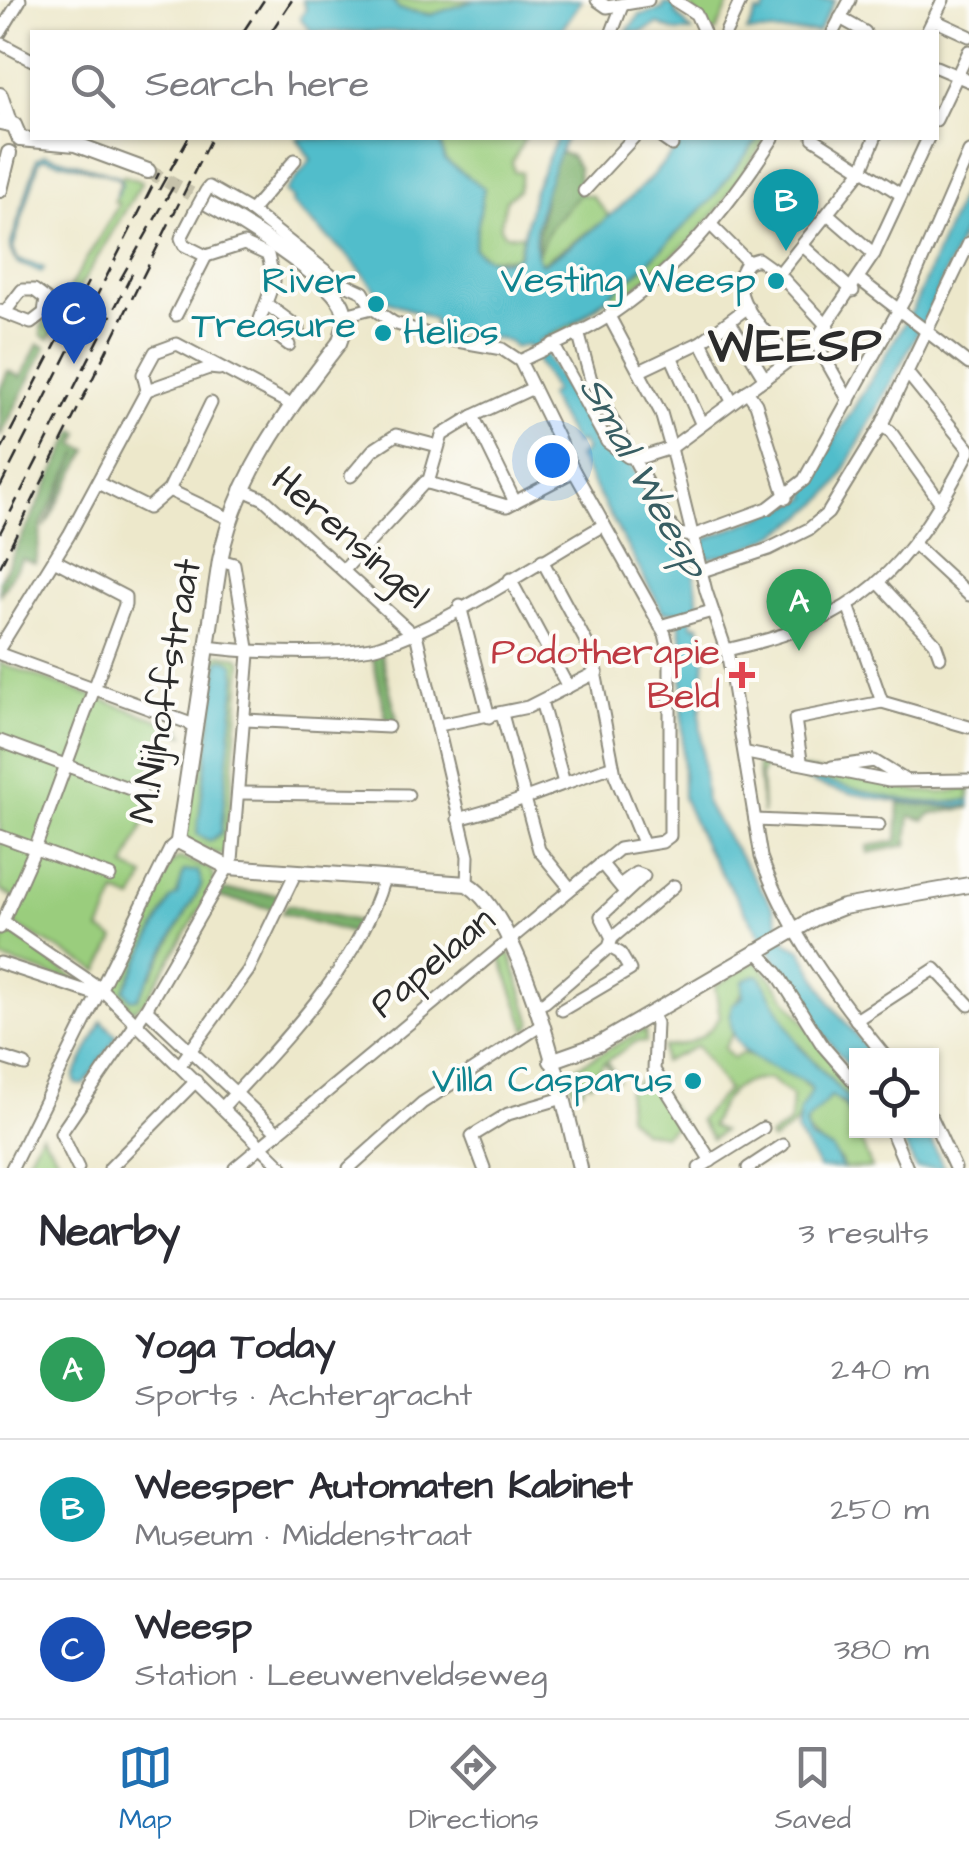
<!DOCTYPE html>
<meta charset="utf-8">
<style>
:root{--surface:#fff;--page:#f7f7f7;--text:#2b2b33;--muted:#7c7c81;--line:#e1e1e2;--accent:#1f6fb2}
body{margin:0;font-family:"Architects Daughter",sans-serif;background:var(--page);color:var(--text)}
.controls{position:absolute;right:30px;bottom:30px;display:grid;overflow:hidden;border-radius:0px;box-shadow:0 2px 8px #0004}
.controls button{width:90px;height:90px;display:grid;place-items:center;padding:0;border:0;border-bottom:2px solid var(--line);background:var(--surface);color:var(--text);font:50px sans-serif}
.you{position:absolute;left:552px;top:460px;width:35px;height:35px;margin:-25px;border:8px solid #fff;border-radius:50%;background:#1a73e8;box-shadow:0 0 0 15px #1a73e833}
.badge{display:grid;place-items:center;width:65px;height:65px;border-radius:50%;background:var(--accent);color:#fff;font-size:32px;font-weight:700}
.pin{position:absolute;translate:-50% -82px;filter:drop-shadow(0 2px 5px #0008)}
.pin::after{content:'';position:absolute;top:52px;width:35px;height:30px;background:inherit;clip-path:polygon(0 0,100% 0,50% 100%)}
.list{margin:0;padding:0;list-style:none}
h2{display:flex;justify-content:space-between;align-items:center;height:130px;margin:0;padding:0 40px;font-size:42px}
h2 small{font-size:32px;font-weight:400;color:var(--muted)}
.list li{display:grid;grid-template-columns:65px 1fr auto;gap:30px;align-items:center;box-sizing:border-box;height:140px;padding:0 40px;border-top:2px solid var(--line)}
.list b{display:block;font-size:38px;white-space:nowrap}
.list p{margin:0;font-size:32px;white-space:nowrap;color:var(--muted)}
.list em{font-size:32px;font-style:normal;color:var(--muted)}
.icon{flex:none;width:55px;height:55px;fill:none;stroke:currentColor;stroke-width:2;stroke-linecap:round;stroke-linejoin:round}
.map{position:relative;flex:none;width:969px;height:1168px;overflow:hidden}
.search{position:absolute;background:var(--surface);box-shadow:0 2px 8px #0004;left:30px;right:30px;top:30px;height:110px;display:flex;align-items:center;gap:25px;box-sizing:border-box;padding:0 35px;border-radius:0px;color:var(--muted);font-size:38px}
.sheet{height:550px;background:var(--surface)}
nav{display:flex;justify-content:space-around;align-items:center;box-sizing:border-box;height:140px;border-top:2px solid var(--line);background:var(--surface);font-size:28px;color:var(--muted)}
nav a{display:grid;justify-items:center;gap:5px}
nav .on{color:var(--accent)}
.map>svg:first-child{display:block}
.green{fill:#9acd7d;stroke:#627c54;stroke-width:2.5;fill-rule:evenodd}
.forest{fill:#7bb06c;stroke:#536e4c;stroke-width:2.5}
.water{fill:#51bdcb;stroke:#3e747b;stroke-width:2.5}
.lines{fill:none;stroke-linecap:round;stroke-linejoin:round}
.major-tunnel{stroke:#c6c2ab;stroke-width:14;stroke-dasharray:14 7;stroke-linecap:butt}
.minor-casing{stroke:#8c8a7b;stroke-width:15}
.major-casing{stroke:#8c8a7b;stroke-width:18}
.minor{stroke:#fff;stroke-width:11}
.major{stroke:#fff;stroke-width:14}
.rail{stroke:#2b2b2b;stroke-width:2.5;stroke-dasharray:15 8;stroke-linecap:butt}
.minor-bridge-casing{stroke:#8c8a7b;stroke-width:15;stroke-linecap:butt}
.minor-bridge{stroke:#fff;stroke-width:11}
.culture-dot{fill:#0f9aa8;stroke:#fdfcf7;stroke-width:4}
.health-dot{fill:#e0444e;stroke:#fdfcf7;stroke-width:4}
.labels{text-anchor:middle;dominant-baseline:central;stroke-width:8;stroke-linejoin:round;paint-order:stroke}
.culture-label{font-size:38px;fill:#0d838f;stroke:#fdfcf7;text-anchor:end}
.street-label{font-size:38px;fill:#2b2b2b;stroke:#fdfcf7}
.health-label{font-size:38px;fill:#be3a42;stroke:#fdfcf7;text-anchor:end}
.water-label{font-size:40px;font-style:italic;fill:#385e63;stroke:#fdfcf7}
.district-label{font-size:48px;font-weight:bold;letter-spacing:2.5px;fill:#2b2b2b;stroke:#fdfcf7}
</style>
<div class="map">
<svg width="969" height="1168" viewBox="0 0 969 1168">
<rect width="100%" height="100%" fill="#fdfcf7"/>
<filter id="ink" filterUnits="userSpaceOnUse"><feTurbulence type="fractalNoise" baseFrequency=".01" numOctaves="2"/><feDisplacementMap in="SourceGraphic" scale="20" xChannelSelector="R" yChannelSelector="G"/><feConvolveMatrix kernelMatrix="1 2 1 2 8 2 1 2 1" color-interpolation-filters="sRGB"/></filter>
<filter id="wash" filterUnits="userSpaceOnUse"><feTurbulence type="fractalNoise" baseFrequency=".0048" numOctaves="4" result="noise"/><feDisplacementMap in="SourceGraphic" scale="40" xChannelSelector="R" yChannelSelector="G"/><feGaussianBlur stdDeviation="2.25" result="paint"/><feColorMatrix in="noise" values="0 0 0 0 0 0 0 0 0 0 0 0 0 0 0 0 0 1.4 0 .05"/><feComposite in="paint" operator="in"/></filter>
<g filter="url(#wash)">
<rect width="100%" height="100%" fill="#ede8cb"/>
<g class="green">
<polygon points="392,0 475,0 436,15 399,9"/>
<polygon points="692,0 731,0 716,32 708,32 689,5"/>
<polygon points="439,138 525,138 512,162 514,171 522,172 518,190 506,200 500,228 505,235 523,235 517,258 487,258 474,248 482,187 445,160"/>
<polygon points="759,138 766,138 719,208 692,239 610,308 608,298 574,325 576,329 551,341 542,339 576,322 638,272 711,200"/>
<path d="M 559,152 L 571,156 L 578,168 L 580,194 L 592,196 L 610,217 L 540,264 C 526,241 549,177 559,152 Z"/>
<polygon points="123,175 142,182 49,339 42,336 41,327 56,303 51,296 64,297 119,204 114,202"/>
<path d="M 220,654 L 239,657 L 242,663 L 226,851 L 221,855 L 191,844 L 181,834 L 212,659 ZM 219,661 L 234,664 L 236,677 L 221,833 L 206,840 L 198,834 Z"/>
<polygon points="0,663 181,728 184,735 164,730 154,800 125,867 145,876 133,900 116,893 100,930 115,939 99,971 11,923 19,900 0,890"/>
<path d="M 762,761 L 919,791 L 942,793 L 969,788 L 969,800 C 905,812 828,781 766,765 L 761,774 L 763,814 L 757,764 Z"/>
<path d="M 180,858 L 212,870 L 215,884 L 146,1000 L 133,1011 L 112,986 L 170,864 ZM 184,871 L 202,884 L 151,977 L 124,990 L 171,899 L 177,895 Z"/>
<polygon points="6,931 14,933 83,985 0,958"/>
<polygon points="501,950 510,954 532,1023 527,1030 499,953"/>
<path d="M 757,960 L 840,1069 L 856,1107 L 853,1111 L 846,1096 L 794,1039 L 760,976 L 754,975 L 736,1002 L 733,1033 L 724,1048 L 733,1058 L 743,1053 L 794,1075 L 812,1090 L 796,1124 L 772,1141 L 769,1137 L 790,1123 L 792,1096 L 770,1079 C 736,1079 721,1097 711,1126 L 722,1131 L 712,1139 L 699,1120 L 727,1090 L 697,1046 L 663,1062 L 663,1047 C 686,1045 703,1042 720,1017 L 715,986 Z"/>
<polygon points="645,1029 646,1042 637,1041 607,1061 619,1081 604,1062 591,1084 585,1082 582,1090 572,1087 570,1076 575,1068"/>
<polygon points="651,1073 663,1094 661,1102 669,1104 681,1121 664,1135 642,1131 627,1116 628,1088"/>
<polygon points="831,1096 847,1108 872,1168 843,1168 841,1161 806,1131 807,1119"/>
<polygon points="41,1134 65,1168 23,1168"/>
</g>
<g class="forest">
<polygon points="559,152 571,156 578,168 580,194 550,227 536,258 546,182"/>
<polygon points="38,344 46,347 0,437 0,390 8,371 21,377"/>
<polygon points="75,430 80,433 75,444 88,450 44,528 79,452 42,523 36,564 22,559 0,594 0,581"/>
<polygon points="381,652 398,724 386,719 372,654"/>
<polygon points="899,803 951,808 969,805 969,808 931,814 924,820 910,816 907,845 868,853 868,846 897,841"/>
<polygon points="218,890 276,894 281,895 274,909 215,896"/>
<polygon points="287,905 362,922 355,934 282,913"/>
</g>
<g class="water">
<polygon points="302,0 392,0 399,9 431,15 475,0 582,0 560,32 312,32 300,19 306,9"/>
<polygon points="770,0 835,0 818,32 747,32 757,12 762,14"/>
<polygon points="664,3 677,7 675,12 692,32 676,32 658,24 641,32 626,32 640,15 663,9"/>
<path d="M 297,138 L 439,138 L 445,160 L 484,188 L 474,248 C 484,260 507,266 519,255 L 534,190 L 557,138 L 566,138 C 555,161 521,245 542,264 C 598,231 645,189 684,138 L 759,138 L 711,200 L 638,272 L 576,322 L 538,341 L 563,386 L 569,384 L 598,433 L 591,437 L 596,446 L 603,443 C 610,448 623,454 628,461 C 654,495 648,526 690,551 L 702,547 L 706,539 L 808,498 L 807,486 L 913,309 L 969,176 L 969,219 L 929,311 L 837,484 C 811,517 758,550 715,557 C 706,559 702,557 692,560 L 699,604 L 689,611 L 693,626 L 699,625 L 705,658 L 700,716 L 706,804 L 773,907 L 786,942 L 801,950 L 833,1007 L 872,1055 L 856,1056 L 856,1075 L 817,1027 L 705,847 L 683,798 L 682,643 L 678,612 L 663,612 L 578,457 L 586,450 L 581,441 L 575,444 L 548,396 L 554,391 L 528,345 L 514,347 L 509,341 L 435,327 L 433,319 L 383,299 L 352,260 L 291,203 L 293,199 L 285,192 L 311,160 Z"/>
<polygon points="45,154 119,176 122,184 115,198 121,183 118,177 45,158 39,162 13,248 18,260 44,268 42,272 17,263 10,247 37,159"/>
<polygon points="227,659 234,664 236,677 221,833 210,841 197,834 219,660"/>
<path d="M 796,773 C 850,787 913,810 969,800 L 969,805 C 937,810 815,793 796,773 Z"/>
<polygon points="184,871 198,871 202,884 138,998 131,999 124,990 171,899 177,895"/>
<path d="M 754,975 L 760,976 L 799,1046 L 849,1100 L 849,1114 L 844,1103 L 831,1096 L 805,1124 L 810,1139 L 832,1149 L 843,1168 L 819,1168 L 797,1132 L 800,1110 L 812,1091 L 808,1084 C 775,1066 721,1057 732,1005 L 743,997 L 743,981 Z"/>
<polygon points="102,1021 117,1036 84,1085 76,1084 74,1077"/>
<polygon points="898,1131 926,1131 944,1168 916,1168"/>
</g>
</g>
<g filter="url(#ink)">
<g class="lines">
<polyline class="major-tunnel" points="148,171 191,194"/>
<g class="minor-casing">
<g id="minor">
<polyline points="597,0 607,7 648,0"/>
<polyline points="674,0 696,14 704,32"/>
<polyline points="840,18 865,32"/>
<polyline points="934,20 969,36"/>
<polyline points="612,32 622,6"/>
<polyline points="726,32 741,0"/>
<polyline points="833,32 850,0"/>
<polyline points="927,32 943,0"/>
<polyline points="0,33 20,0"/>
<polyline points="0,43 32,60"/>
<polyline points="936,67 969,81"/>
<polyline points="936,120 969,51"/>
<polyline points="662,138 672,145"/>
<polyline points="813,138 900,194"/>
<polyline points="206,191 209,187 251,211 337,280 363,292 372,308 394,323 440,338 502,349 520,361 574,471 665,634 670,655 670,836 662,842 619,849 235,1168"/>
<polyline points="584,191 633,138"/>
<polyline points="195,211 181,238 184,245 206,256"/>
<polyline points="251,211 295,160"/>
<polyline points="828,214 874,254"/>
<polyline points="712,226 748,262"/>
<polyline points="803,246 853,291"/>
<polyline points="206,256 244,244 268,255 274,281 259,322 289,345"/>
<path d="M 748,262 C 720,295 771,337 792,360"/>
<polyline points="748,262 758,259 779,274 828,327"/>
<polyline points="779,274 862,170 875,138"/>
<polyline points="860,280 969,364"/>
<polyline points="269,306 299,328"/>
<polyline points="0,311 31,323 44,313 46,299 34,290 22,290 5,312"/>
<polyline points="176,315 206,256"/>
<polyline points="345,315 372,308"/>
<path d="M 609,316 L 661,413 L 671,448 L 706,591 L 728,656 L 761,857 C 787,930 836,996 885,1056"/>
<polyline points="730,322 765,379"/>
<polyline points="578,332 591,380 668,522 678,534 692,536"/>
<polyline points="815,341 849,401"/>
<polyline points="701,342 732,401"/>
<polyline points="553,344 607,442 628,457 633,455"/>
<polyline points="672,358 701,423"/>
<path d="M 520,361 C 548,347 578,335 604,319 C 676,273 728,208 773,138"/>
<polyline points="640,371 701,342 748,307"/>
<polyline points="908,374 969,449"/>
<polyline points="147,390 209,368 219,369"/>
<polyline points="747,391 756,404 786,498"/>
<polyline points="211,403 169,490 230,519"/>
<polyline points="881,426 890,431 941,503"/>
<polyline points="636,459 671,448 815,341 874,254 928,138"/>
<polyline points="351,476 373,450 396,435 438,446"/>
<polyline points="98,483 148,508 169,490"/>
<polyline points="428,483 442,435 473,416"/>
<polyline points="241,489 264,499 417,638 468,856 467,884"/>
<polyline points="515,502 473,416 533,388"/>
<polyline points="692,536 768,508 804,480 907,295 969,152"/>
<polyline points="914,544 969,595"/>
<polyline points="542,560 591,651 615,775 643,843"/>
<polyline points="344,570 425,482 507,506 574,471"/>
<polyline points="702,571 769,549 809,529 828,513 881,426 969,243"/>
<polyline points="510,579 568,687"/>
<polyline points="878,582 935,643 940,657"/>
<polyline points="460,606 489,717"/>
<polyline points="849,608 882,702"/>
<polyline points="660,626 712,611"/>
<polyline points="0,647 69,535 147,390 143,374 155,352 177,344 290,404"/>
<path d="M 207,647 C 244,652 348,657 382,645 C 451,623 538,562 604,525"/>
<path d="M 726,650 C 861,621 906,572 969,452"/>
<polyline points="0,654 194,725"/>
<polyline points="541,701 564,783"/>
<polyline points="502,714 539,850 570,888"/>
<polyline points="245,720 388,727"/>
<polyline points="439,725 528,707 597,672"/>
<polyline points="0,741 141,793"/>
<polyline points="747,753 889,781 969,780"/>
<polyline points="801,760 795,719 882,702 969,727"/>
<polyline points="832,767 874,761 905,780"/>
<polyline points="238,793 408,795"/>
<path d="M 458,819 C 514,805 560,784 613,766"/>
<polyline points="755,820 879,825"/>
<polyline points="0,836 110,876"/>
<polyline points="601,863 624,891"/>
<polyline points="3,922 101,989 283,1168"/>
<polyline points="0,928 35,849 125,605 125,597 54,560"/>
<polyline points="612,938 601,916 644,876 636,873 620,885"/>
<polyline points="756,950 777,973 823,1046 856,1084"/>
<polyline points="0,963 98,995"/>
<polyline points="534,1006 545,1002 609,947 612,938 674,886"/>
<polyline points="146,1009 278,1133"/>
<polyline points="562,1010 630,970 620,953 609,947"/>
<polyline points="651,1013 656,1023 654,1070 711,1161"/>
<polyline points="856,1020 935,969 969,1005"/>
<polyline points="0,1057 25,1065"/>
<polyline points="180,1065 248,971 295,874"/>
<path d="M 223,1107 C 282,1042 358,967 383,881"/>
<polyline points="932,1118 955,1168"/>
<polyline points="891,1130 907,1168"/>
<polyline points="12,1168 171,847 178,841"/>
<polyline points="78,1168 61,1133 146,1009 232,860 249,654 234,564 220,560"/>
<polyline points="110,1168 196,1081"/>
<polyline points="349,1168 422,1103 540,1026"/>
<polyline points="484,1168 472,1136 508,1114 563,1098"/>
<polyline points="699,1168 763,1128"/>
<polyline points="748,1168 783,1145"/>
</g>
</g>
<g class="major-casing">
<g id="major">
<polyline points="0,95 9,122"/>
<polyline points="0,122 14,125 20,139"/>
<polyline points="20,139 75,144 148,171"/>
<polyline points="0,190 9,153"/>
<path d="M 205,202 C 236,219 328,276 342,305 C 348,318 344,330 339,343 C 287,411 237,474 220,560 L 178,841 L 228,867 L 467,884 C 523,917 565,1103 580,1168"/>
<polyline points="551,1061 599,1044 815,918 843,907 969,885"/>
</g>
</g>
<use href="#minor" class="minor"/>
<use href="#major" class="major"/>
<g class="rail">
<polyline points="243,32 264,0"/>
<polyline points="271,32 292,0"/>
<polyline points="159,190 188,138"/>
<polyline points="120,280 177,180"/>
<polyline points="0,452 88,282"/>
<polyline points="0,487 159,173"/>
<polyline points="0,533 134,270"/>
<polyline points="0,567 211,138"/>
</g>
<g class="minor-bridge-casing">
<polyline id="minor-bridge" points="195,211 206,191"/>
</g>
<use href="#minor-bridge" class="minor-bridge"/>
</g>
</g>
<g class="culture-dot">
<circle cx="776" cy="281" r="10"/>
<circle cx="376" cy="304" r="10"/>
<circle cx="383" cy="333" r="10"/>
<circle cx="693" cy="1081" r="10"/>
</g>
<path class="health-dot" d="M737 660h10v10h10v10h-10v10h-10v-10h-10v-10h10z"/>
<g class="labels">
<g class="culture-label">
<text x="756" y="281">Vesting Weesp</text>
<text x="356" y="282">River<tspan x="356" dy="44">Treasure</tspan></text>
<text x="403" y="333" text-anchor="start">Helios</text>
<text x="673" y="1081">Villa Casparus</text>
</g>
<g class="street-label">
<text transform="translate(350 538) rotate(41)">Herensingel</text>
<text transform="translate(166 691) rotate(-80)">M.Nijhoffstraat</text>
<text transform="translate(433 963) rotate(-40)">Papelaan</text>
</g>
<g class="health-label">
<text x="720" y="653">Podotherapie<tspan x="720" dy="44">Beld</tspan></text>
</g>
<g class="water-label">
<text transform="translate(643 477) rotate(61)">Smal Weesp</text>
</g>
<g class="district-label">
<text x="796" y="347">WEESP</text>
</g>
</g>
</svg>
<div class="controls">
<button><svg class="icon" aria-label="locate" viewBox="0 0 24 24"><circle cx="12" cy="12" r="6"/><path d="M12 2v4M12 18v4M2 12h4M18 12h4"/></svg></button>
</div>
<div class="you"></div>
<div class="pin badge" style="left:799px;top:651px;background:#2e9e5b">A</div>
<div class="pin badge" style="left:786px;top:251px;background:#0f9aa8">B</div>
<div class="pin badge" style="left:74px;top:364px;background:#1a4fb4">C</div>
<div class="search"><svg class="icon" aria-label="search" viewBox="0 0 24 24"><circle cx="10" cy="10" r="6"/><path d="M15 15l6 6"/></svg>Search here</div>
</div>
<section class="sheet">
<h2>Nearby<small>3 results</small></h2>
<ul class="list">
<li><span class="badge" style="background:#2e9e5b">A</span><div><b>Yoga Today</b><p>Sports · Achtergracht</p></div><em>240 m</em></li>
<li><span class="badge" style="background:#0f9aa8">B</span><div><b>Weesper Automaten Kabinet</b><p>Museum · Middenstraat</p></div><em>250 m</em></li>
<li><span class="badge" style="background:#1a4fb4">C</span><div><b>Weesp</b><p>Station · Leeuwenveldseweg</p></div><em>380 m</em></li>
</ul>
</section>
<nav>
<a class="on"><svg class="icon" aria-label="map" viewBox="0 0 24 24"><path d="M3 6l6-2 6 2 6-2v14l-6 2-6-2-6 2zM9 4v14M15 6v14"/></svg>Map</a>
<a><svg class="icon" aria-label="directions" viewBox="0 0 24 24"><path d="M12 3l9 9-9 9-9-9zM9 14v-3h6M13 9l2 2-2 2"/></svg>Directions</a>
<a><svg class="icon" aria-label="saved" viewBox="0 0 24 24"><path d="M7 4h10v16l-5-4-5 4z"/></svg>Saved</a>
</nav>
